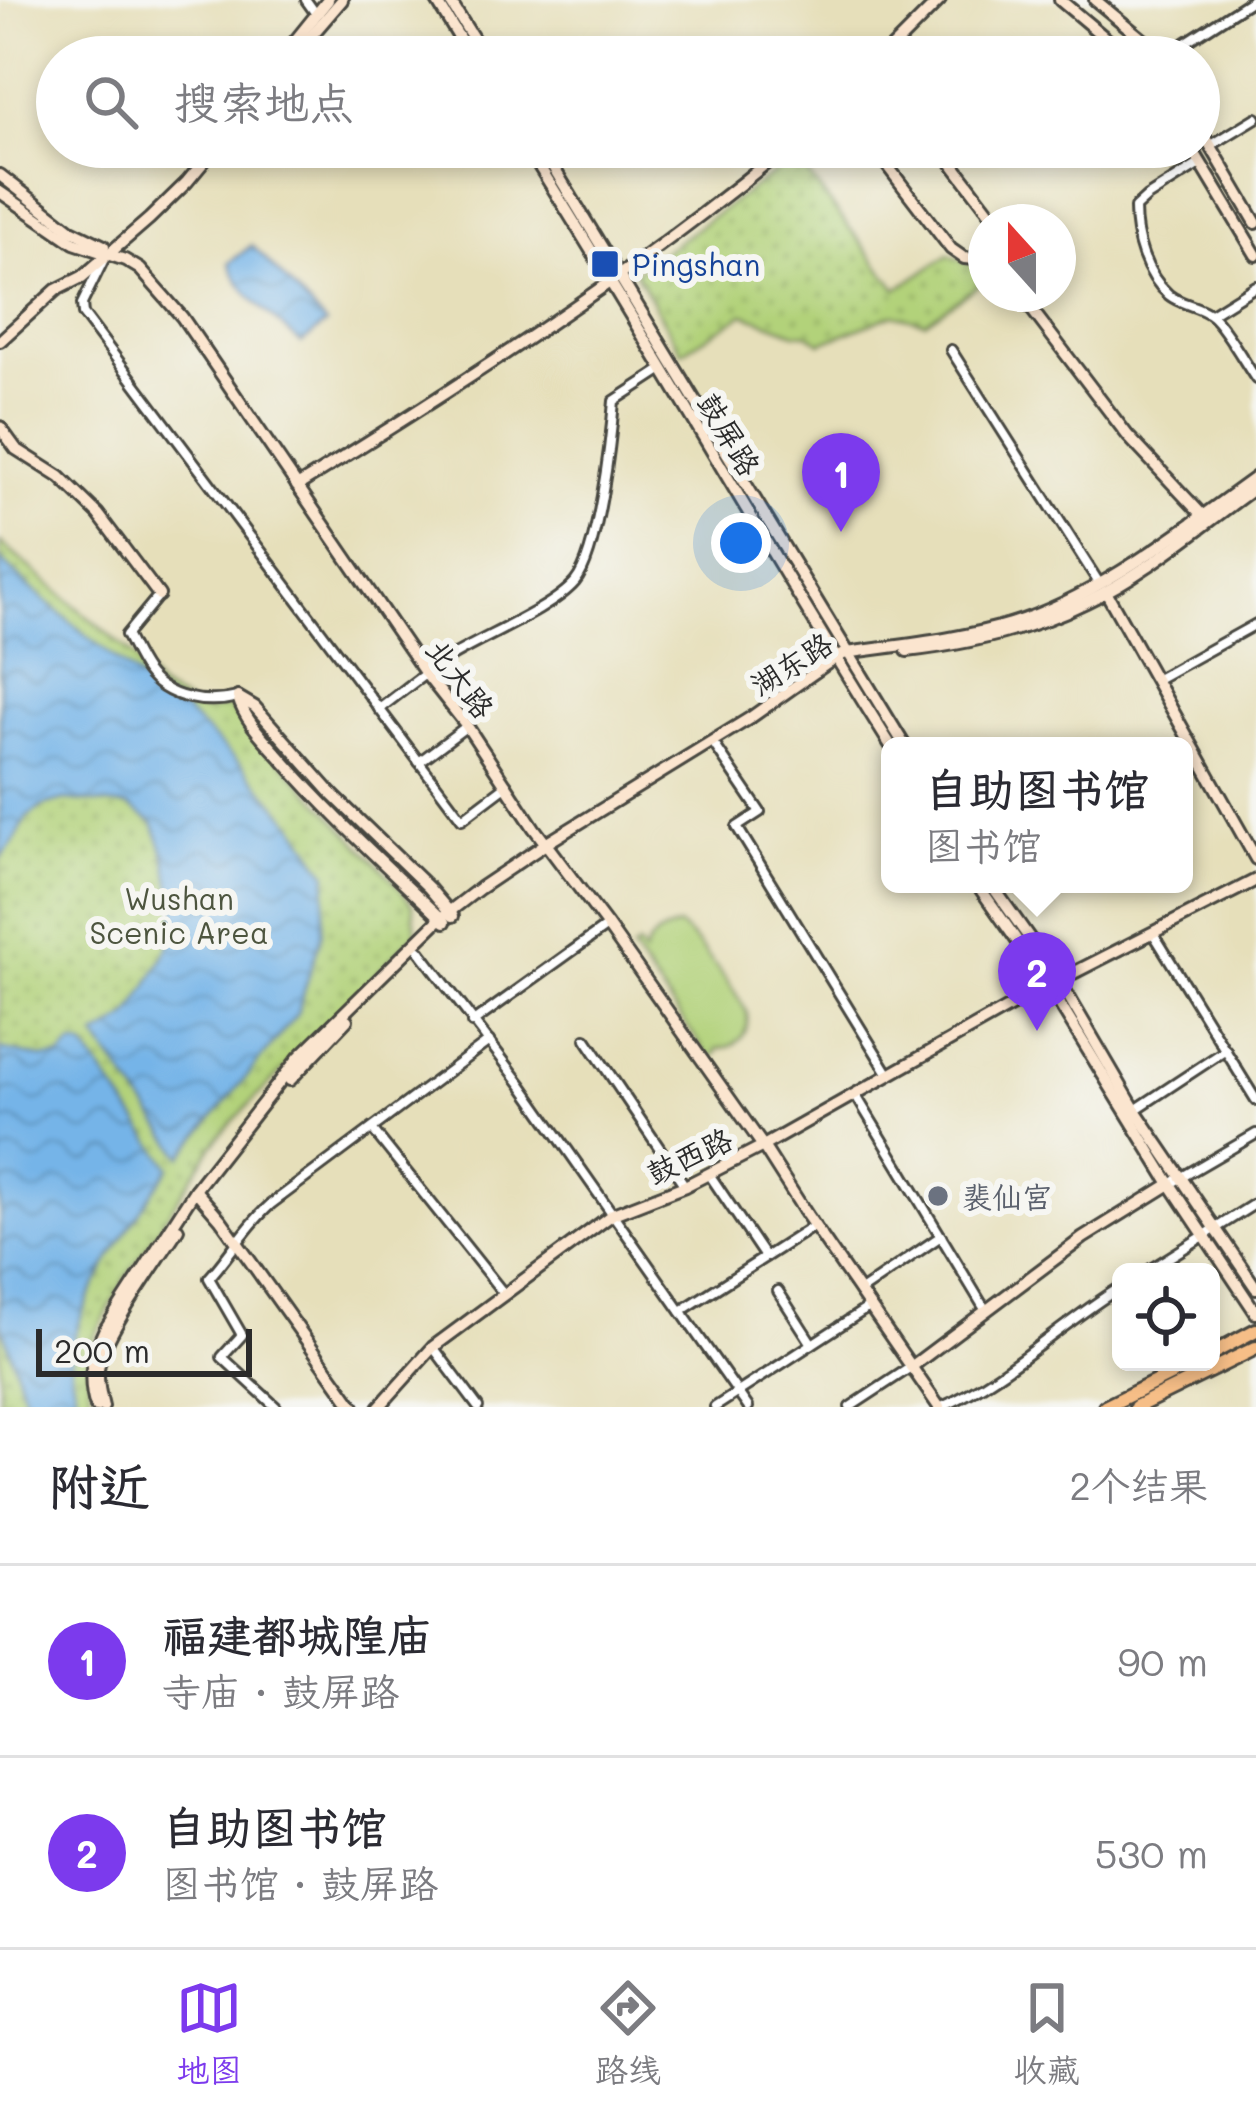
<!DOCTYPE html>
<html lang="zh">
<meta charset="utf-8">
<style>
:root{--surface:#fff;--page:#f2f2f3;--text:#2b2b33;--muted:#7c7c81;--line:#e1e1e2;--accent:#7c3aed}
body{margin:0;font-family:Mali,"LXGW WenKai TC",sans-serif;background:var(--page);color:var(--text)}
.controls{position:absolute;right:36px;bottom:36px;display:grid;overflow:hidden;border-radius:18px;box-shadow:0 6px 18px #0003}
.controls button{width:108px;height:108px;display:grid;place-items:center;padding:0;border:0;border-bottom:3px solid var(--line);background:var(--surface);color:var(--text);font:60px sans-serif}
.compass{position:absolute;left:968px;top:204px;width:108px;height:108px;border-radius:50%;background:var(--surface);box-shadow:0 6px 18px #0003;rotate:339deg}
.scale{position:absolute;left:36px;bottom:30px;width:216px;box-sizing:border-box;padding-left:12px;border:6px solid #2b2b2b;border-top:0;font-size:33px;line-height:42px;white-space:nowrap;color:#2b2b2b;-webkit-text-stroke:9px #f6f6f2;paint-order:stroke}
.you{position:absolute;left:741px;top:543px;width:42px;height:42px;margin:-30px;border:9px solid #fff;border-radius:50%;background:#1a73e8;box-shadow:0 0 0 18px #1a73e833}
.badge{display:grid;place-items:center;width:78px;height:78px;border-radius:50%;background:var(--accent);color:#fff;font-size:39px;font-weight:700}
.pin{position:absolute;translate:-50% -99px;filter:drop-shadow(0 3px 6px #0008)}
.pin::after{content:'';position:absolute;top:63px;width:42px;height:36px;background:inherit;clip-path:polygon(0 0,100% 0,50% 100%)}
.popup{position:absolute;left:881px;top:737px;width:312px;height:156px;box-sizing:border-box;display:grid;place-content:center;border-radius:18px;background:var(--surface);filter:drop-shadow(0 3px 9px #0005);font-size:39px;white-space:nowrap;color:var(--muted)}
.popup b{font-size:45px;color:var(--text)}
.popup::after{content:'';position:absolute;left:50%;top:100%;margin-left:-24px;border:24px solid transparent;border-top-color:var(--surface)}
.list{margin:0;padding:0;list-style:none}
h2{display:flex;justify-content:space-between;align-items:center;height:156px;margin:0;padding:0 48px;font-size:51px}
h2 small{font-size:39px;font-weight:400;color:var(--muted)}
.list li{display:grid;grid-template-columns:78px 1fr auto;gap:36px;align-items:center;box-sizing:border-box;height:192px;padding:0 48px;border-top:3px solid var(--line)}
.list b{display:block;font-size:45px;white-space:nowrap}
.list p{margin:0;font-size:39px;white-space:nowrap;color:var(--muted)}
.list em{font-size:39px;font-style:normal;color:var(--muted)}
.icon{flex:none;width:66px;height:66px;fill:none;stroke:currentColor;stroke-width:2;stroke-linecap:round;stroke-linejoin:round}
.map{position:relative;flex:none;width:1256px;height:1407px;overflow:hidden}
.search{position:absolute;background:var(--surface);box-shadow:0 6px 18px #0003;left:36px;right:36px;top:36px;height:132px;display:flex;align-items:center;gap:30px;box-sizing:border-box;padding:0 42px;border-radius:66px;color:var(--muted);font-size:45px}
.sheet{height:540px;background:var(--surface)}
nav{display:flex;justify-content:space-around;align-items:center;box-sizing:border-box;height:168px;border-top:3px solid var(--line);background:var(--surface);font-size:33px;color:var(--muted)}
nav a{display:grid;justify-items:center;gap:6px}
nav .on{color:var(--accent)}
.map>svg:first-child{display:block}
.park{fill:url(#park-dots);stroke:#6e7e52;stroke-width:3}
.pitch{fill:#b2d27a;stroke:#6e7e52;stroke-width:3}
.water{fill:url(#water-waves);stroke:#50708a;stroke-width:3}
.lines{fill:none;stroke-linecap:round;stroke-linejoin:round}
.street-casing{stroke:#474640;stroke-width:14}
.secondary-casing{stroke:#474640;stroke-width:16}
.primary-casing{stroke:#474640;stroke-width:18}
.street{stroke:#fff;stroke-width:8}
.secondary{stroke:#fbe5cf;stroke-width:10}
.primary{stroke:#f6be87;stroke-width:12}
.transit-dot{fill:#1a4fb4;stroke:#f6f6f2;stroke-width:4.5}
.worship-dot{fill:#6b7280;stroke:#f6f6f2;stroke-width:4.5}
.labels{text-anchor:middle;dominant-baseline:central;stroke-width:12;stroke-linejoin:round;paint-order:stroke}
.transit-label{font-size:30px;fill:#164399;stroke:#f6f6f2;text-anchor:start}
.street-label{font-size:30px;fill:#2b2b2b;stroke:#f6f6f2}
.park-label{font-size:30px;fill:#4d553f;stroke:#f6f6f2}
.worship-label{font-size:30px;fill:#5b616d;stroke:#f6f6f2;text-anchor:start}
</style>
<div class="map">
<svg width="1256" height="1407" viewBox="0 0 1256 1407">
<defs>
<pattern id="park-dots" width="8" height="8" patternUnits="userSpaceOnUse" patternTransform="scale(3)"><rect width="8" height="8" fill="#b2d27a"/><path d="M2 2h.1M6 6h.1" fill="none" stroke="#99b46a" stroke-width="1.8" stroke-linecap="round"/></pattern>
<pattern id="water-waves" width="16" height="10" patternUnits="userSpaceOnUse" patternTransform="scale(3)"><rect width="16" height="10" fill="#74b4e8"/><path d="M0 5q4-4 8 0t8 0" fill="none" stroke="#5f93bc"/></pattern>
</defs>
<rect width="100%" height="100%" fill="#f6f6f2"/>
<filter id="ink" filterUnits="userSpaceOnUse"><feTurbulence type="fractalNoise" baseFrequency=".00833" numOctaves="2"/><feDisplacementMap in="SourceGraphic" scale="24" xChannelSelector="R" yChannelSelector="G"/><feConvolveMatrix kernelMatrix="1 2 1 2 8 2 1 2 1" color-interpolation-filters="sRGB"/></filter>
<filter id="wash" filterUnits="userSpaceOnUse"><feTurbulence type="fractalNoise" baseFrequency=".004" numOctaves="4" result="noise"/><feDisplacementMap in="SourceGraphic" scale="48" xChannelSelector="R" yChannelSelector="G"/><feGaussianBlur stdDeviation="2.7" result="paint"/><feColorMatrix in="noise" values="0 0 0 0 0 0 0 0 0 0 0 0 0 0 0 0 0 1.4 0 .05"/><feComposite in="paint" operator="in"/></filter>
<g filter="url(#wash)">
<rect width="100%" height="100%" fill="#e6dfba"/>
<g class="park">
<polygon points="795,158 897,289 949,255 986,272 986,280 925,322 893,314 821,343 808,334 795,333 744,314 682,352 635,272"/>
<polygon points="0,542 128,651 159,688 202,711 230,707 392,879 413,905 416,933 219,1136 124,1281 96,1334 87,1368 92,1407 0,1407"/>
</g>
<path class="pitch" d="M 678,926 C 695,935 738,994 747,1013 C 750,1034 738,1047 717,1049 L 717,1053 L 710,1058 L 632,950 L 638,946 L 644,954 C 648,937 662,931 678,926 Z"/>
<g class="water">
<path d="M 252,245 L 326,324 L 301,343 C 274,318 243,298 229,263 Z"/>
<polygon points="0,559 43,599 158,695 181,708 243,766 295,826 327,874 322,933 297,1014 182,1156 96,1037 129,1017 164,957 174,934 175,909 166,859 153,822 128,806 65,800 43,806 26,818 16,839 0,859"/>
<path d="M 72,1045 L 79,1045 L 85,1048 L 170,1167 C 138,1214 65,1313 71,1370 C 72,1382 76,1395 79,1407 L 28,1407 L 0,1321 L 0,1049 L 42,1058 L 61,1057 Z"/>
</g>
</g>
<g filter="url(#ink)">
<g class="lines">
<g class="street-casing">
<g id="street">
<polyline points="306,0 316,14"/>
<polyline points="1163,57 1252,0"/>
<polyline points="1210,146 1256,118"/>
<path d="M 1201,163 L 1147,197 L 1135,208 C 1135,238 1145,274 1169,295 C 1181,305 1201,306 1212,316 C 1225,327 1245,363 1256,379"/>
<polyline points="103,261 82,304 83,314 462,819 507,785"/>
<polyline points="1211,314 1256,286"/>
<polyline points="951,350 1099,583"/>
<path d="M 159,595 L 126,635 C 132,646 138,660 146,671 C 166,699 206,705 238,697"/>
<polyline points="1157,679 1256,624"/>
<path d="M 379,709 C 402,692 423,674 447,659 C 480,638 551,610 575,582 C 598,555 611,439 614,401 L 663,369"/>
<polyline points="716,747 760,812 737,827 888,1073"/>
<polyline points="419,762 467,726"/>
<polyline points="1153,933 1256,1100"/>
<polyline points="419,950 522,1085 748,1407"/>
<polyline points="472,1023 607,926"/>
<polyline points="586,1039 685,1186"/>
<polyline points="855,1094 986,1311"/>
<polyline points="1135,1110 1226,1050"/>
<polyline points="373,1130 504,1294"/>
<polyline points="709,1174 765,1257"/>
<polyline points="1170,1184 1256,1134"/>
<polyline points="1146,1272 1256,1203"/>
<polyline points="778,1291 812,1344"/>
<polyline points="859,1292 941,1236"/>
<polyline points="681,1311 814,1226"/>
<polyline points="433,1347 478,1407"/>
<path d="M 276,1407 L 222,1357 L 242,1335 L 209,1278 C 231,1254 246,1226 271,1204 L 489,1041"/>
<polyline points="715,1407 869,1307"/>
<polyline points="850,1407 911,1367"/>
<path d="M 942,1407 C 1007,1378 1060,1324 1121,1287"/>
</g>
</g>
<g class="secondary-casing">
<g id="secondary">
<polyline points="436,0 471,57"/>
<polyline points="449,0 485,57"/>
<polyline points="1060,0 1128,57"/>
<polyline points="1095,0 1145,41 1157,57"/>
<polyline points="282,57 328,0"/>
<polyline points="293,57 342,0"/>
<polyline points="883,57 940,0"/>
<polyline points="1199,126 1256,223"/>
<path d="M 527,147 C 652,344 766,548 891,746"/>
<polyline points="541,147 905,746"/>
<polyline points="873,147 951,249 964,258 986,260"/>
<polyline points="940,147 997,222"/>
<polyline points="1191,147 1256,255"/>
<polyline points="0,175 71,230 104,246"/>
<polyline points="0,192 74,243 125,260 140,269 182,317 426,674 467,726 534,828 607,925 763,1146 807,1215 939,1407"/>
<polyline points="1020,294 1128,436 1202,515"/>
<polyline points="0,341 56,290 82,277 149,219 187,182 216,147"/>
<polyline points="0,427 16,449 60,477 98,514 159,595"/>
<path d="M 297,486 C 466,382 633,274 786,147"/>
<polyline points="1106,592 1256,859"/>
<path d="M 907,651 C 969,644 1030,630 1086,602 C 1147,573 1201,526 1256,487"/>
<path d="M 238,697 C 245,721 263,738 280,757 C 331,816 389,868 445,922"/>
<polyline points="238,697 255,707 334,796 429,888 453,916"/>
<polyline points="977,884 1048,985 1170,1184 1256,1313"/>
<polyline points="991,884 1059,980 1135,1110 1256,1288"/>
<polyline points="290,1080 347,1020"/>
<polyline points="195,1190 221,1220 354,1407"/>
<polyline points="911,1367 1083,1238 1170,1184"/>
<path d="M 96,1407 C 87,1379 92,1356 104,1331 L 195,1190 L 299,1057 L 441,918 L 480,888 L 547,843 L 750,718 L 835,658 L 846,653 C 901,645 957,640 1010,624 C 1097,598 1182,530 1256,477"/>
<path d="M 103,1407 C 100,1395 97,1382 98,1369 C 102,1336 158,1261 178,1229"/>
<polyline points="379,1407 433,1347 613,1214 685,1186 763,1146 1036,992 1256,880"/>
</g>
</g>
<g class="primary-casing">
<g id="primary">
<polyline points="1211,1354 1256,1330"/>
<polyline points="1105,1407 1196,1362"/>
<polyline points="1136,1407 1256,1348"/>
</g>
</g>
<use href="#street" class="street"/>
<use href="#secondary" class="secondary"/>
<use href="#primary" class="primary"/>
</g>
</g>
<rect class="transit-dot" x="590" y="249" width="30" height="30" rx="6"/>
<circle class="worship-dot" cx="938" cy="1196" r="12"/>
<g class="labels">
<g class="transit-label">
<text x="632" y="264">Pingshan</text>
</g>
<g class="street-label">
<text transform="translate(730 434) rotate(59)">鼓屏路</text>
<text transform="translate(791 663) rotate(-32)">湖东路</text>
<text transform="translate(461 678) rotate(53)">北大路</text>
<text transform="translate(689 1155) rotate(-25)">鼓西路</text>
</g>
<g class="park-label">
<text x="179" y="898">Wushan<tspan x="179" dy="34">Scenic Area</tspan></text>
</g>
<g class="worship-label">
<text x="962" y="1196">裴仙宫</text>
</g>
</g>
</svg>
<div class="controls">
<button><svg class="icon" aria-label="locate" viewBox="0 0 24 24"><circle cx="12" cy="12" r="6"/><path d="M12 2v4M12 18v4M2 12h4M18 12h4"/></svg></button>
</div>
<svg class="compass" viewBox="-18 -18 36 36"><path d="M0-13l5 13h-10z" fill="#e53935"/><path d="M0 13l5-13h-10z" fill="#7c7c81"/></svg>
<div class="scale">200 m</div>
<div class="you"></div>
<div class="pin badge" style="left:841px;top:532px">1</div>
<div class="pin badge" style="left:1037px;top:1031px">2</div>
<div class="popup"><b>自助图书馆</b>图书馆</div>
<div class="search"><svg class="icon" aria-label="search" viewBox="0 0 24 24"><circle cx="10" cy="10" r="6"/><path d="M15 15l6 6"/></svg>搜索地点</div>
</div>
<section class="sheet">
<h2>附近<small>2个结果</small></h2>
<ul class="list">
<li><span class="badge">1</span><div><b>福建都城隍庙</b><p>寺庙 · 鼓屏路</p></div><em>90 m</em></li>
<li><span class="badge">2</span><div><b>自助图书馆</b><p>图书馆 · 鼓屏路</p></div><em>530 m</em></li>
</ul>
</section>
<nav>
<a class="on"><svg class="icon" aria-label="map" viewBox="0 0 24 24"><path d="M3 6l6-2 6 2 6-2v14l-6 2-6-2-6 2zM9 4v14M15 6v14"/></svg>地图</a>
<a><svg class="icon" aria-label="directions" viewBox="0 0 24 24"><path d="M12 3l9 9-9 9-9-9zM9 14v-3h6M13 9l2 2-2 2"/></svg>路线</a>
<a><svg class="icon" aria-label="saved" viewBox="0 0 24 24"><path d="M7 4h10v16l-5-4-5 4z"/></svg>收藏</a>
</nav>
